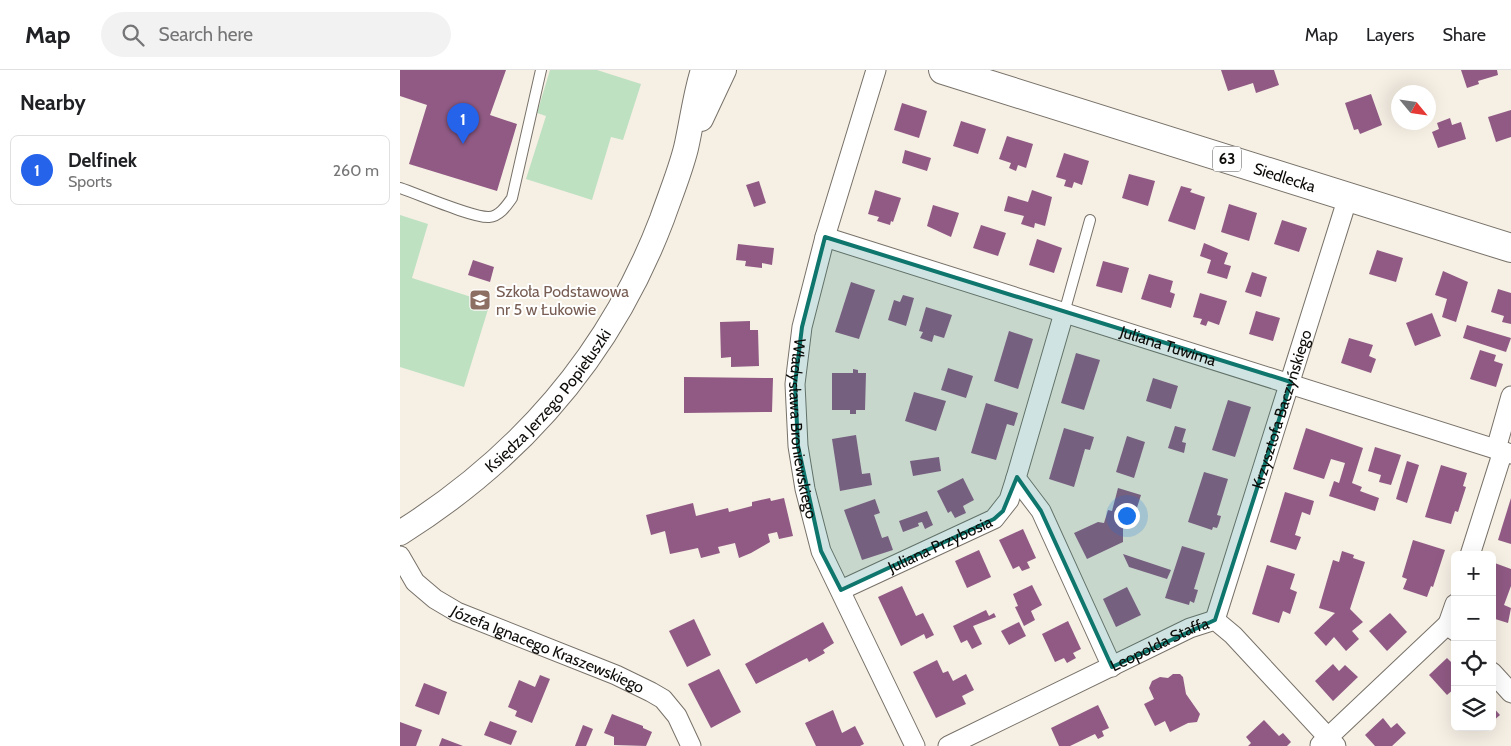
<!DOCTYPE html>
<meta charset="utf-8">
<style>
:root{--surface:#fff;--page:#f2f2f2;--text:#202124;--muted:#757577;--line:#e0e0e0;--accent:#2563eb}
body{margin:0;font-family:Cabin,sans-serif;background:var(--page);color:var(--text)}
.controls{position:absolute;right:15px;bottom:15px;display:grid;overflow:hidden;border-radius:8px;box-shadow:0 5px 20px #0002}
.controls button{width:45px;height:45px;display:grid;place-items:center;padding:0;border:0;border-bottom:1px solid var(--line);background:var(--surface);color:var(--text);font:25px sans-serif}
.compass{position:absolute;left:991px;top:15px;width:45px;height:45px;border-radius:50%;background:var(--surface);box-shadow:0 5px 20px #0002;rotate:119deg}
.you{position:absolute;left:726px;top:445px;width:18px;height:18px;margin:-12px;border:4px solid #fff;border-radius:50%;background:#1a73e8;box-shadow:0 0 0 8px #1a73e833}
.badge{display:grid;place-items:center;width:32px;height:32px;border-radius:50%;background:var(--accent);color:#fff;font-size:16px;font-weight:700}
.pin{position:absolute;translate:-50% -41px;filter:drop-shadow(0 1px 2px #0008)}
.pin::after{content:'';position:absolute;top:26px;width:18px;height:15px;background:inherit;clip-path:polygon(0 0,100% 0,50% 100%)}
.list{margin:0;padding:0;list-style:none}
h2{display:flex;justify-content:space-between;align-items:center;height:65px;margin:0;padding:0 20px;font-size:21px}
h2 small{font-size:16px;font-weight:400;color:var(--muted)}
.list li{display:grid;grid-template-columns:32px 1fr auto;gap:15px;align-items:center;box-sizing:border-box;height:70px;margin:0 10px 10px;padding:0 10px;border:1px solid var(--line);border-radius:8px}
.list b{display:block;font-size:19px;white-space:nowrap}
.list p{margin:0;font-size:16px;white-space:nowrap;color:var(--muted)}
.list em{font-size:16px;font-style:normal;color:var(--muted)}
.icon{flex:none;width:28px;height:28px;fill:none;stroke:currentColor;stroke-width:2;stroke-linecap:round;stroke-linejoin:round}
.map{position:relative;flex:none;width:1111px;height:676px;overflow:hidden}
header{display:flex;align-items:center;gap:30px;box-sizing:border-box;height:70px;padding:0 25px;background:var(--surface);border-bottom:1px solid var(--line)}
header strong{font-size:24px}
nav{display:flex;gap:28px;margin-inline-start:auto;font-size:18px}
.search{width:350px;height:45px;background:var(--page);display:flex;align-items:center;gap:12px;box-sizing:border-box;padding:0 18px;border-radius:28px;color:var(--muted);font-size:19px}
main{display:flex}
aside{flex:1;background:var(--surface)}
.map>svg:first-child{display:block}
.green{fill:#bee1c2}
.building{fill:#905a84}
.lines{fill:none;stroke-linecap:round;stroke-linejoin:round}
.service-casing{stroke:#777168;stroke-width:12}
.minor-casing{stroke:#777168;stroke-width:21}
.tertiary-casing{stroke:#777168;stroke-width:26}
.primary-casing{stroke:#777168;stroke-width:30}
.service{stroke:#fff;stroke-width:10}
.minor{stroke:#fff;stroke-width:19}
.tertiary{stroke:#fff;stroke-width:24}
.primary{stroke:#fff;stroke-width:28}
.marked{fill:#0f766e;fill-opacity:0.2;stroke:#0f766e;stroke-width:4;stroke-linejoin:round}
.labels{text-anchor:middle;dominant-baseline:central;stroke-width:4;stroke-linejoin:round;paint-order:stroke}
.shield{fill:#fff;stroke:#565452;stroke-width:1}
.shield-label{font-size:15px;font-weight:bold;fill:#0d0b08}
.street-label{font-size:16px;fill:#0d0b08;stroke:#fff}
.education-label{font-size:16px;fill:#785e54;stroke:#fff;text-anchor:start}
</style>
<header>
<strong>Map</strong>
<div class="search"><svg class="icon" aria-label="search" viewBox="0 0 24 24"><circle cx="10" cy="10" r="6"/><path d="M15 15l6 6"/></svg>Search here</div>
<nav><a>Map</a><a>Layers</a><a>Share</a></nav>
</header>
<main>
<aside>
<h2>Nearby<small></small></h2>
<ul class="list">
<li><span class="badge">1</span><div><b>Delfinek</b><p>Sports</p></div><em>260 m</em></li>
</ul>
</aside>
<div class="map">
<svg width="1111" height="676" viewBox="0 0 1111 676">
<rect width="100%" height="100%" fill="#f6efe4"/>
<g class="green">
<polygon points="150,0 197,0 241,14 223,70 211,67 192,130 126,109 146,46 137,43"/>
<polygon points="0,145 28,154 12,208 90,233 64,317 0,297"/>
</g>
<g class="building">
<polygon points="0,0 106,0 90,45 117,54 97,121 9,94 27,35 0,26"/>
<polygon points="821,0 874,0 879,15 856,23 853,13 828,21"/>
<polygon points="1061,0 1097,0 1098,5 1078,11 1079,14 1067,18"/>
<polygon points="971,24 982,55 960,64 958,59 954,60 945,33"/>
<polygon points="502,33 527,41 519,68 494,60"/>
<polygon points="1111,40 1111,67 1096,72 1088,47"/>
<polygon points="1050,48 1052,55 1061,52 1066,69 1038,78 1032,62 1039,59 1037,53"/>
<polygon points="561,51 586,59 578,84 553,76"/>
<polygon points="607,66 633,74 626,98 618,95 616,101 609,98 611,93 599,89"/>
<polygon points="505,80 531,88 527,101 502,93"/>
<polygon points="664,83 689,91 682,115 674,112 672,118 664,116 666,110 656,107"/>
<polygon points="729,104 755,111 748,136 722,128"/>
<polygon points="359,111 366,133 354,137 346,115"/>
<polygon points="781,116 792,119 790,122 805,127 795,160 768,151"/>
<polygon points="475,120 501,128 493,152 491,151 490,155 477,151 479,147 468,144"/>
<polygon points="632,120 652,127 645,156 635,153 634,158 621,154 624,146 604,141 608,126 628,132"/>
<polygon points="829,134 857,143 849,171 821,162"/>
<polygon points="533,135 559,143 551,167 527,156"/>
<polygon points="882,150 907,158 899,182 874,174"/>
<polygon points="581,155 606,163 598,186 573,178"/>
<polygon points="637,169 662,178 654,203 629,195"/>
<polygon points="804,173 828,183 824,194 831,196 827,209 807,203 811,190 800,186"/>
<polygon points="338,174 374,178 372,195 362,193 362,198 345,196 346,191 336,190"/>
<polygon points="977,180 1003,188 996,212 969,204"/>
<polygon points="73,190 94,197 90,212 68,205"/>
<polygon points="703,191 729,198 722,223 696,216"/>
<polygon points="1043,201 1068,212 1056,252 1042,247 1047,229 1035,225"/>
<polygon points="852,202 867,207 861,227 845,222"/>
<polygon points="749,204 773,211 770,222 775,224 771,238 741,229"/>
<polygon points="451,212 475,220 459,269 435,262"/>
<polygon points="1098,219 1111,223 1111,254 1102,252 1104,246 1091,242"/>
<polygon points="800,223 827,231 819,255 808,251 806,256 800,254 802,249 793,247"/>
<polygon points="503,225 514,228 506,256 488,250 494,230 500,232"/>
<polygon points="526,237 552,245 544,268 534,265 532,272 520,268 523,262 519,261"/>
<polygon points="856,241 880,248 873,271 849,264"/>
<polygon points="1032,243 1041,266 1015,276 1006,253"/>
<polygon points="350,251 350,260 358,260 359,296 331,297 331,287 321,288 320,252"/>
<polygon points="1067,255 1111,268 1106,282 1063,268"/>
<polygon points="609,261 633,269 618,319 594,311"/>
<polygon points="949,268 973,275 969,286 976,289 971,303 941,293"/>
<polygon points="1080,280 1096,285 1094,291 1103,294 1096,317 1070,309"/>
<polygon points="676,283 700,290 684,340 661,333"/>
<polygon points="548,298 573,306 566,328 541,320"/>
<polygon points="453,299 458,300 458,303 466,303 465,340 456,340 456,344 450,344 450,340 432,340 432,303 453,303"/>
<polygon points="284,307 373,308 372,342 284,343"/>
<polygon points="753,308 778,316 771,339 746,331"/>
<polygon points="514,322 546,331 536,361 505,351"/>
<polygon points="828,330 851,337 835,387 812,380"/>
<polygon points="586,333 618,343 614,356 607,354 596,390 571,383"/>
<polygon points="775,356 786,359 782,372 786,373 784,383 768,378"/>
<polygon points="664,358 694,367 690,380 685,379 674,417 649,409"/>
<polygon points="906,358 963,378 952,413 962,417 960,421 979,428 975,441 929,426 934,411 939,413 945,393 931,389 924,409 893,399"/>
<polygon points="456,365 462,404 470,403 472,415 440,421 432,369"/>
<polygon points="727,366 745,372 734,408 716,402"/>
<polygon points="975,377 1001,385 991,415 979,412 981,405 968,401"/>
<polygon points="539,387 541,401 513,406 510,391"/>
<polygon points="1007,391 1019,395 1007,433 996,429"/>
<polygon points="1041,395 1067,403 1063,416 1066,417 1058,442 1055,441 1051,454 1025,447"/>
<polygon points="804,402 828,409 817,445 821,446 819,453 817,458 813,457 812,460 788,452"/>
<polygon points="563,408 574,430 563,436 566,443 555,448 551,441 548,443 537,421"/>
<polygon points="718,418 741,425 734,447 723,444 723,472 687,489 674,463 698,452 704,453 708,440 712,441"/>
<polygon points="885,422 914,431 910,445 902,442 895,465 901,467 896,480 870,472"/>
<polygon points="370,428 371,431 384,428 393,466 379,469 377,462 368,464 370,472 351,483 339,488 335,473 318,477 320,483 301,488 298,478 270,484 265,461 251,465 246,445 293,433 296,446 328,438 329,442 352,436 352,432"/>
<polygon points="1111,428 1111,474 1098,470"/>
<polygon points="475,429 480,443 474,445 482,468 488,466 493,480 462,490 444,440"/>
<polygon points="527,441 533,455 525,459 522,452 518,453 519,456 503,462 499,451"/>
<polygon points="623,459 636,488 627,492 630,498 622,501 619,496 613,499 599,470"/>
<polygon points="1013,470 1045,480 1033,517 1031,516 1027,527 1003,519 1007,509 1002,507"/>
<polygon points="782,476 805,483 794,519 798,520 794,533 790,531 789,535 765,528"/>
<polygon points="579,480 591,507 567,518 555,491"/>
<polygon points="942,481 954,485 953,488 965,492 950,539 963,552 952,561 959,569 946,581 934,567 926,576 914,563 935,543 919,538 933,490 939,492"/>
<polygon points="723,484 771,500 767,509 729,497"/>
<polygon points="1092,492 1111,499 1111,516 1104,535 1111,538 1108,553 1092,548"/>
<polygon points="867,495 895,504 890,519 897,522 890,544 883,541 879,553 852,544"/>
<polygon points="632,515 642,535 631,541 635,550 624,556 615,537 618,536 613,524"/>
<polygon points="502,516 516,546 523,543 534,565 526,569 524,564 501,576 478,527"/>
<polygon points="727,517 741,545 716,557 703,529"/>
<polygon points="586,540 589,546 594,543 596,547 573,556 582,574 572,579 567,570 561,573 553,556"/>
<polygon points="990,543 1007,562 987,581 969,561"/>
<polygon points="294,549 311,585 287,597 269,561"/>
<polygon points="668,551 681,579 673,583 676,588 667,593 664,588 655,592 642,564"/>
<polygon points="423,552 434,573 423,580 425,583 409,592 407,588 356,614 345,594"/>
<polygon points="619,552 626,566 609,575 601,561"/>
<polygon points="1047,588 1055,596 1055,618 1047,625 1029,605"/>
<polygon points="537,590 543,603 548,601 553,611 566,604 574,620 562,626 566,634 536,648 513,602"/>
<polygon points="933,594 939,601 945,595 958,607 933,631 915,611"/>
<polygon points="319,599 341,642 311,658 288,614"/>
<polygon points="773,604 780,604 783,607 786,624 800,644 797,652 788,653 770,662 765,651 755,656 744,634 754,629 749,618 752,611 760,607 768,608"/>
<polygon points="140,605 150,609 132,653 115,646 117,641 108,637 119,610 135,617"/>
<polygon points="24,613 47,622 39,645 15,636"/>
<polygon points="698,635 709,658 702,661 704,666 698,669 695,664 670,676 659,676 651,658"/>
<polygon points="1092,636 1100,645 1092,652"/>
<polygon points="433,640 442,663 455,656 464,674 460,676 416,676 405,653"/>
<polygon points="212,644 243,656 243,658 252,662 246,676 214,675 214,667 204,663"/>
<polygon points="983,648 991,658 997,653 1006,663 992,676 975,676 965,665"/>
<polygon points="864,650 879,666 883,663 891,672 887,676 848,676 851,673 846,667"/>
<polygon points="90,651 117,661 111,675 84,665"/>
<polygon points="0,652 22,660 16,676 0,676"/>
<polygon points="183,655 193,659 186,676 175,676"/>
<polygon points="42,668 63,676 39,676"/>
</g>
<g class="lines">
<g class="service-casing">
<g id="service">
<path d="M 0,118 C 18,124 73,148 89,147 C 100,146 107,135 112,128 L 141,0"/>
<polyline points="664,243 690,150"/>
</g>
</g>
<g class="minor-casing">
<g id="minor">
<path id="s1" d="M 476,0 L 425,167 L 402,257 L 395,314 L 398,376 L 405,419 L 421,481 L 515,676"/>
<path id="s2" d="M 425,167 L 1111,384"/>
<polyline points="664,243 616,408 641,441 712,597"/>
<polyline points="1096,379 1111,326"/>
<polyline points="1070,485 1103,381"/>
<path id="s3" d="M 0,486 L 15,512 L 35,529 L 57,542 L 216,605 L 251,622 L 263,629 L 277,646 L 291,676"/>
<path id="s4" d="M 441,520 L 594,449 L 609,430 L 616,408"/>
<polyline points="1055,534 1048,554 1055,561"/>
<path id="s5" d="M 815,550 L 948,127"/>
<polyline points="1092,602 1111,623"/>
<polyline points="920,675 1048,554"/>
<path id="s6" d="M 548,676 L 790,558 L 815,550 L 833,565 L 936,676"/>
</g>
</g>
<g class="tertiary-casing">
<g id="tertiary">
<polyline points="301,49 324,0"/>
<path id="s7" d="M 0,463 C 121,387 211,283 262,149 C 270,126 280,102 286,78 C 292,52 295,25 303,0"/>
</g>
</g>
<g class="primary-casing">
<g id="primary">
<path id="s8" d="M 543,0 L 1111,178"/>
</g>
</g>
<use href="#service" class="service"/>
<use href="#minor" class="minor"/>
<use href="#tertiary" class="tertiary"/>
<use href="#primary" class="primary"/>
</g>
<path class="marked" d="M 425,167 L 891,312 L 815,550 L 712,597 L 641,441 L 617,407 L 603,441 L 594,449 L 441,520 L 421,481 L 398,376 L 395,314 L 402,257 Z"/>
<defs>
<g id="school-square" transform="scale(1.125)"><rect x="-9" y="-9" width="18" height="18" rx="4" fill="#8d6e63" stroke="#fff"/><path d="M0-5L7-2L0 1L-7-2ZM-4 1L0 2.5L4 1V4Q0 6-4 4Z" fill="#fff"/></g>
</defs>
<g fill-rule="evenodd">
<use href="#school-square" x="80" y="230"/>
</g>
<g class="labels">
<rect class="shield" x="813" y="76.5" width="28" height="25" rx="4"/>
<g class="shield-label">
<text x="827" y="89">63</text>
</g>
<g class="street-label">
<text stroke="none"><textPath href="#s8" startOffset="358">Siedlecka</textPath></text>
<text stroke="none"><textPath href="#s2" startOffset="360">Juliana Tuwima</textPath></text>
<text stroke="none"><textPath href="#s7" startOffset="200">Księdza Jerzego Popiełuszki</textPath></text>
<text stroke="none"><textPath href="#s5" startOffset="221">Krzysztofa Baczyńskiego</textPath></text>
<text stroke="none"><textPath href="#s1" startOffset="370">Władysława Broniewskiego</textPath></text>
<text stroke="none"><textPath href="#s4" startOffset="109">Juliana Przybosia</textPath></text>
<text stroke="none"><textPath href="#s6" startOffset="235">Leopolda Staffa</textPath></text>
<text stroke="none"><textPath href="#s3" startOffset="180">Józefa Ignacego Kraszewskiego</textPath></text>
</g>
<g class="education-label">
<text x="96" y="221">Szkoła Podstawowa<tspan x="96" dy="18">nr 5 w Łukowie</tspan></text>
</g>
</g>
</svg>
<div class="controls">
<button>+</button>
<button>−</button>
<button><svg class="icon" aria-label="locate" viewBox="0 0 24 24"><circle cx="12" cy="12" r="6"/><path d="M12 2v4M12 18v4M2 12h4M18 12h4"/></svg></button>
<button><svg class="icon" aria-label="layers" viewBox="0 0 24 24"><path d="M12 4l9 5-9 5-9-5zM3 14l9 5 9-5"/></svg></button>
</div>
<svg class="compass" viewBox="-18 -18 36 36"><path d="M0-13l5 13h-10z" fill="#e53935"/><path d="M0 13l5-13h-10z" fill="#757577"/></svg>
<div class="you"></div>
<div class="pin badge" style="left:63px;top:74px">1</div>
</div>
</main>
